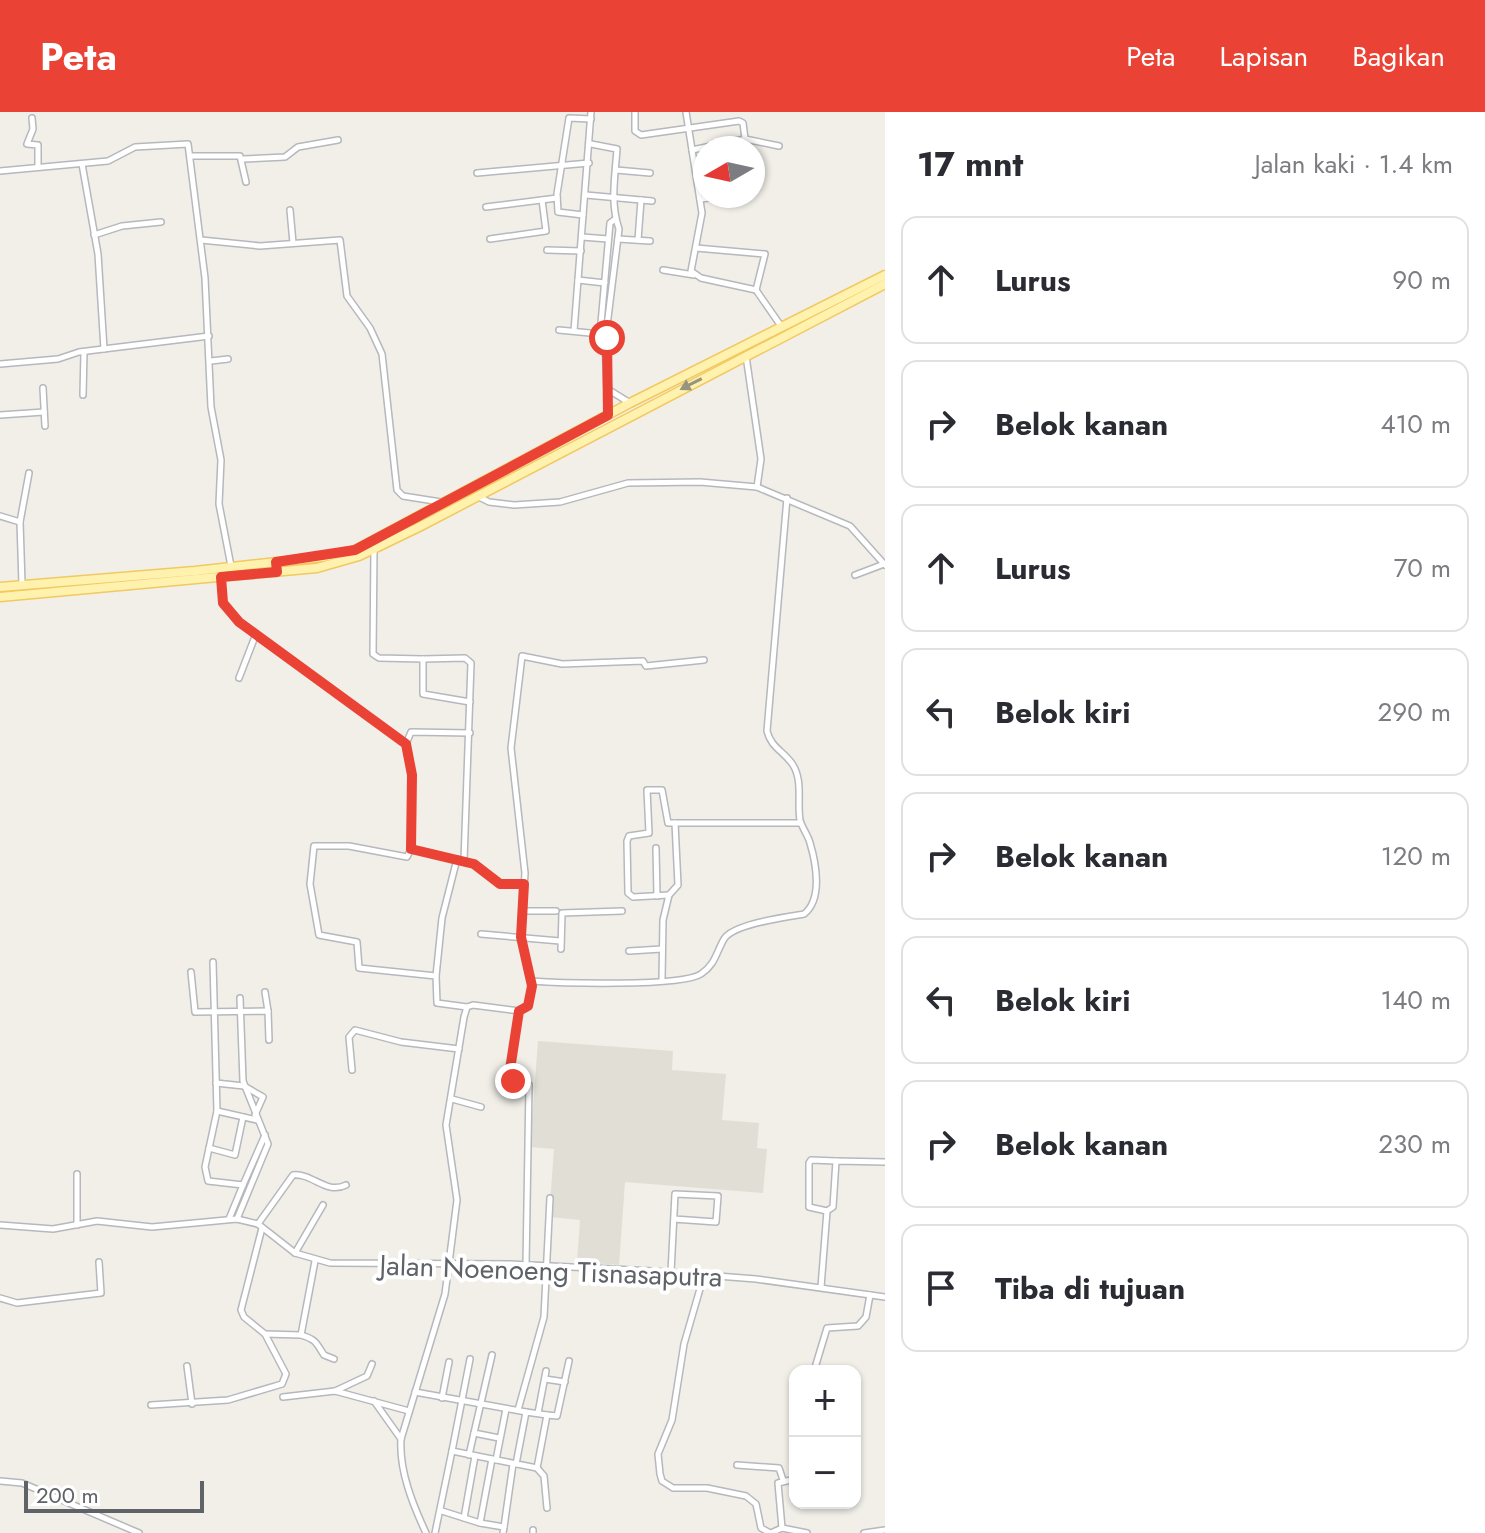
<!DOCTYPE html>
<html lang="id">
<meta charset="utf-8">
<style>
:root{--surface:#fff;--page:#f7f7f7;--text:#2b2b33;--muted:#7c7c81;--line:#e1e1e2;--accent:#ea4335}
body{margin:0;font-family:Jost,sans-serif;background:var(--page);color:var(--text)}
.controls{position:absolute;right:24px;bottom:24px;display:grid;overflow:hidden;border-radius:16px;box-shadow:0 2px 6px #0004}
.controls button{width:72px;height:72px;display:grid;place-items:center;padding:0;border:0;border-bottom:2px solid var(--line);background:var(--surface);color:var(--text);font:40px sans-serif}
.compass{position:absolute;left:693px;top:24px;width:72px;height:72px;border-radius:50%;background:var(--surface);box-shadow:0 2px 6px #0004;rotate:261deg}
.scale{position:absolute;left:24px;bottom:20px;width:180px;box-sizing:border-box;padding-left:8px;border:4px solid #5f6368;border-top:0;font-size:22px;line-height:28px;white-space:nowrap;color:#5f6368;-webkit-text-stroke:6px #fff;paint-order:stroke}
.stop{position:absolute;width:24px;height:24px;margin:-18px;border:6px solid #ea4335;border-radius:50%;background:#fff}
.stop.end{background:#ea4335;border-color:#fff;box-shadow:0 2px 8px #0008}
.list{margin:0;padding:0;list-style:none}
h2{display:flex;justify-content:space-between;align-items:center;height:104px;margin:0;padding:0 32px;font-size:34px}
h2 small{font-size:26px;font-weight:400;color:var(--muted)}
.list li{display:grid;grid-template-columns:52px 1fr auto;gap:24px;align-items:center;box-sizing:border-box;height:128px;margin:0 16px 16px;padding:0 16px;border:2px solid var(--line);border-radius:16px}
.list b{display:block;font-size:30px;white-space:nowrap}
.list em{font-size:26px;font-style:normal;color:var(--muted)}
.icon{flex:none;width:44px;height:44px;fill:none;stroke:currentColor;stroke-width:2;stroke-linecap:round;stroke-linejoin:round}
.map{position:relative;flex:none;width:885px;height:1421px;overflow:hidden}
header{display:flex;align-items:center;gap:48px;box-sizing:border-box;height:112px;padding:0 40px;background:var(--accent);color:#fff}
header strong{font-size:38px}
nav{display:flex;gap:44px;margin-inline-start:auto;font-size:28px}
main{display:flex}
aside{flex:1;background:var(--surface)}
.map>svg:first-child{display:block}
.education{fill:#e1ded6}
.lines{fill:none;stroke-linecap:round;stroke-linejoin:round}
.street-casing{stroke:#b5b8bc;stroke-width:8}
.primary-casing{stroke:#f2c960;stroke-width:11}
.street{stroke:#fff;stroke-width:5}
.primary{stroke:#fff2af;stroke-width:8}
.oneway{fill:#979581}
.route{stroke:#ea4335;stroke-width:10}
.labels{text-anchor:middle;dominant-baseline:central;stroke-width:8;stroke-linejoin:round;paint-order:stroke}
.street-label{font-size:28px;fill:#5f6368;stroke:#fff}
</style>
<header>
<strong>Peta</strong>
<nav><a>Peta</a><a>Lapisan</a><a>Bagikan</a></nav>
</header>
<main>
<div class="map">
<svg width="885" height="1421" viewBox="0 0 885 1421">
<rect width="100%" height="100%" fill="#f1efe8"/>
<polygon class="education" points="538,929 673,939 672,958 726,962 722,1008 759,1011 757,1036 767,1037 763,1081 625,1070 619,1153 577,1150 580,1108 549,1105 554,1037 530,1035"/>
<g class="lines">
<g class="street-casing">
<g id="street">
<polyline points="635,0 635,19 641,23 739,9 743,11 745,27"/>
<polyline points="686,0 702,101 691,159 701,166 756,178 781,214"/>
<polyline points="32,6 33,17 27,32 38,33 38,55"/>
<path d="M 591,32 L 617,37 C 615,65 610,91 619,117 L 605,230"/>
<polyline points="692,38 745,27 779,34"/>
<polyline points="192,44 240,44 246,70"/>
<polyline points="243,47 285,45 298,35 338,28"/>
<polyline points="82,52 98,142 104,237"/>
<polyline points="616,58 650,61"/>
<polyline points="0,59 108,49 135,35 188,32 205,166 211,295 221,348 219,392 231,454"/>
<polyline points="477,61 589,51"/>
<polyline points="586,83 652,89"/>
<polyline points="700,87 728,84"/>
<polyline points="486,95 557,86"/>
<polyline points="290,98 293,131"/>
<polyline points="583,103 558,100 557,82 569,6 591,7"/>
<polyline points="94,123 122,114 161,110"/>
<polyline points="582,125 608,127"/>
<polyline points="490,127 546,119 542,88"/>
<polyline points="618,127 650,129"/>
<polyline points="201,128 260,134 340,128 347,184 370,216 382,242 397,378 403,384 441,390"/>
<polyline points="638,128 641,88"/>
<polyline points="696,136 765,142 756,178"/>
<polyline points="547,138 581,139"/>
<polyline points="663,158 694,163"/>
<polyline points="578,168 605,171"/>
<polyline points="559,218 600,222"/>
<polyline points="574,219 591,0"/>
<polyline points="746,244 761,347 757,375"/>
<polyline points="211,249 228,247"/>
<polyline points="0,252 58,247 79,240 209,224"/>
<polyline points="43,276 45,314"/>
<polyline points="609,278 630,291"/>
<polyline points="83,283 84,240"/>
<polyline points="608,302 605,230 600,222 610,111 614,108"/>
<polyline points="0,303 44,300"/>
<polyline points="477,384 489,390 514,393 560,390 628,371 700,370 757,375 850,414 885,453"/>
<polyline points="0,404 20,410 22,472"/>
<polyline points="20,410 29,361"/>
<polyline points="374,438 373,542 379,546 423,547 423,582 470,590"/>
<polyline points="855,463 884,452"/>
<polyline points="221,466 223,491 239,510 406,632 412,663 411,737 474,752 500,772 524,772"/>
<polyline points="423,547 465,546 471,551 464,749"/>
<polyline points="239,566 256,522"/>
<polyline points="406,632 411,620 470,621"/>
<polyline points="656,736 657,784"/>
<polyline points="411,737 407,745 349,734 314,734 310,772 319,823 357,830 359,856 436,864 437,891 467,895"/>
<polyline points="669,783 633,785 628,781 627,729 629,724 649,721 647,678 662,678 668,711 800,711"/>
<polyline points="523,799 556,799"/>
<polyline points="481,822 560,829"/>
<polyline points="561,837 562,801 622,799"/>
<polyline points="629,839 662,837"/>
<polyline points="213,850 217,999 205,1055 208,1069 243,1073 265,1023"/>
<polyline points="191,860 195,900 268,899 269,928"/>
<polyline points="436,864 442,806 457,747"/>
<polyline points="662,867 663,808 669,783 678,773 675,711"/>
<path d="M 531,869 C 559,871 681,875 701,862 C 715,853 716,841 724,827 C 733,812 786,805 804,802 C 823,787 816,751 810,731 C 808,723 802,716 800,708 C 797,691 803,669 793,653 C 784,639 771,636 767,619 L 787,386"/>
<polyline points="265,880 268,899"/>
<polyline points="519,899 509,964 513,969 529,973 526,1153"/>
<polyline points="352,958 349,925 355,918 401,930 459,937"/>
<polyline points="216,971 244,974 263,985 255,1003"/>
<polyline points="452,987 481,995"/>
<polyline points="217,999 257,1008"/>
<polyline points="209,1036 235,1043 243,1005"/>
<polyline points="827,1099 809,1095 809,1051 811,1048 836,1049"/>
<polyline points="229,1107 243,1073"/>
<polyline points="237,1107 268,1032 243,969 240,886"/>
<path d="M 258,1112 L 293,1063 C 313,1061 326,1083 346,1073"/>
<polyline points="0,1113 53,1117 97,1109 152,1115 237,1107 258,1112 295,1141 330,1151 510,1152 653,1159 756,1167 885,1185"/>
<polyline points="77,1113 77,1062"/>
<polyline points="295,1141 323,1093"/>
<polyline points="671,1160 675,1082 718,1084 716,1110 674,1107"/>
<polyline points="704,1163 684,1232 672,1308 658,1342 660,1362 662,1369 673,1376 707,1376 746,1384 756,1392 761,1416 770,1421"/>
<polyline points="821,1175 827,1099 833,1095 836,1049 885,1050"/>
<polyline points="0,1186 17,1191 101,1181 99,1150"/>
<polyline points="265,1222 301,1223 315,1149"/>
<path d="M 301,1223 C 317,1228 316,1231 324,1243 L 334,1247"/>
<polyline points="492,1243 474,1321 499,1326"/>
<polyline points="187,1254 192,1292"/>
<polyline points="814,1259 827,1216 858,1214 866,1205 870,1183"/>
<polyline points="545,1267 565,1270"/>
<polyline points="335,1279 367,1264 372,1252"/>
<polyline points="415,1280 526,1300"/>
<polyline points="283,1285 335,1279 409,1299"/>
<polyline points="442,1286 449,1250"/>
<polyline points="374,1289 401,1327"/>
<polyline points="151,1293 228,1288 282,1272 286,1262 265,1222 244,1205 241,1198 262,1116"/>
<polyline points="518,1298 544,1205 550,1086"/>
<polyline points="538,1301 546,1259"/>
<polyline points="547,1303 557,1304 569,1249"/>
<polyline points="452,1339 470,1247"/>
<polyline points="469,1343 474,1321"/>
<polyline points="496,1348 506,1297"/>
<polyline points="516,1352 526,1300 547,1303 537,1356"/>
<polyline points="737,1353 779,1356 783,1368"/>
<polyline points="0,1369 22,1371 139,1421"/>
<polyline points="442,1399 480,1411 492,1347"/>
<polyline points="464,1406 475,1344"/>
<polyline points="480,1411 504,1415 503,1421"/>
<polyline points="504,1415 513,1352"/>
<polyline points="782,1416 778,1371 795,1367"/>
<polyline points="533,1418 533,1421"/>
<path d="M 426,1421 C 413,1393 399,1359 401,1327 L 445,1182 L 457,1088 L 446,1013 L 464,905 L 467,895 L 473,893 L 519,899 L 528,894 L 532,874 L 521,825 L 525,761 L 511,636 L 522,544 L 562,552 L 643,549 L 646,554 L 704,548"/>
<polyline points="435,1421 452,1339 537,1356 544,1364 547,1396"/>
<polyline points="771,1421 782,1416 807,1421"/>
<polyline points="864,1421 885,1418"/>
</g>
</g>
<g class="primary-casing">
<g id="primary">
<polyline points="0,475 195,459 323,445 355,438 630,291 885,163"/>
<polyline points="0,485 317,456 359,444 419,415 885,172"/>
</g>
</g>
<use href="#street" class="street"/>
<use href="#primary" class="primary"/>
</g>
<defs><path id="oneway-solid" d="M-6-.8H1V-3.2L6.5 0L1 3.2V.8H-6Z" transform="scale(2)"/></defs>
<use class="oneway" href="#oneway-solid" transform="translate(691 272) rotate(153)"/>
<g class="lines">
<polyline class="route" points="513,969 509,964 519,899 528,894 532,874 521,825 524,772 500,772 474,752 411,737 412,663 406,632 239,510 223,491 221,465 277,460 276,450 355,438 608,303 607,226"/>
</g>
<g class="labels">
<g class="street-label">
<text transform="translate(551 1159) rotate(2)">Jalan Noenoeng Tisnasaputra</text>
</g>
</g>
</svg>
<div class="controls">
<button>+</button>
<button>−</button>
</div>
<svg class="compass" viewBox="-18 -18 36 36"><path d="M0-13l5 13h-10z" fill="#e53935"/><path d="M0 13l5-13h-10z" fill="#7c7c81"/></svg>
<div class="scale">200 m</div>
<div class="stop" style="left:607px;top:226px"></div>
<div class="stop end" style="left:513px;top:969px"></div>
</div>
<aside>
<h2>17 mnt<small>Jalan kaki · 1.4 km</small></h2>
<ul class="list">
<li><svg class="icon" aria-label="ahead" viewBox="0 0 24 24"><path d="M12 20V5M6 11l6-6 6 6"/></svg><div><b>Lurus</b></div><em>90 m</em></li>
<li><svg class="icon" aria-label="right" viewBox="0 0 24 24"><path d="M7 20v-9h11M14 6l5 5-5 5"/></svg><div><b>Belok kanan</b></div><em>410 m</em></li>
<li><svg class="icon" aria-label="ahead" viewBox="0 0 24 24"><path d="M12 20V5M6 11l6-6 6 6"/></svg><div><b>Lurus</b></div><em>70 m</em></li>
<li><svg class="icon" aria-label="left" viewBox="0 0 24 24"><path d="M17 20v-9H6M10 6l-5 5 5 5"/></svg><div><b>Belok kiri</b></div><em>290 m</em></li>
<li><svg class="icon" aria-label="right" viewBox="0 0 24 24"><path d="M7 20v-9h11M14 6l5 5-5 5"/></svg><div><b>Belok kanan</b></div><em>120 m</em></li>
<li><svg class="icon" aria-label="left" viewBox="0 0 24 24"><path d="M17 20v-9H6M10 6l-5 5 5 5"/></svg><div><b>Belok kiri</b></div><em>140 m</em></li>
<li><svg class="icon" aria-label="right" viewBox="0 0 24 24"><path d="M7 20v-9h11M14 6l5 5-5 5"/></svg><div><b>Belok kanan</b></div><em>230 m</em></li>
<li><svg class="icon" aria-label="arrive" viewBox="0 0 24 24"><path d="M6 21V4h12l-3 4 3 4H6"/></svg><div><b>Tiba di tujuan</b></div></li>
</ul>
</aside>
</main>
